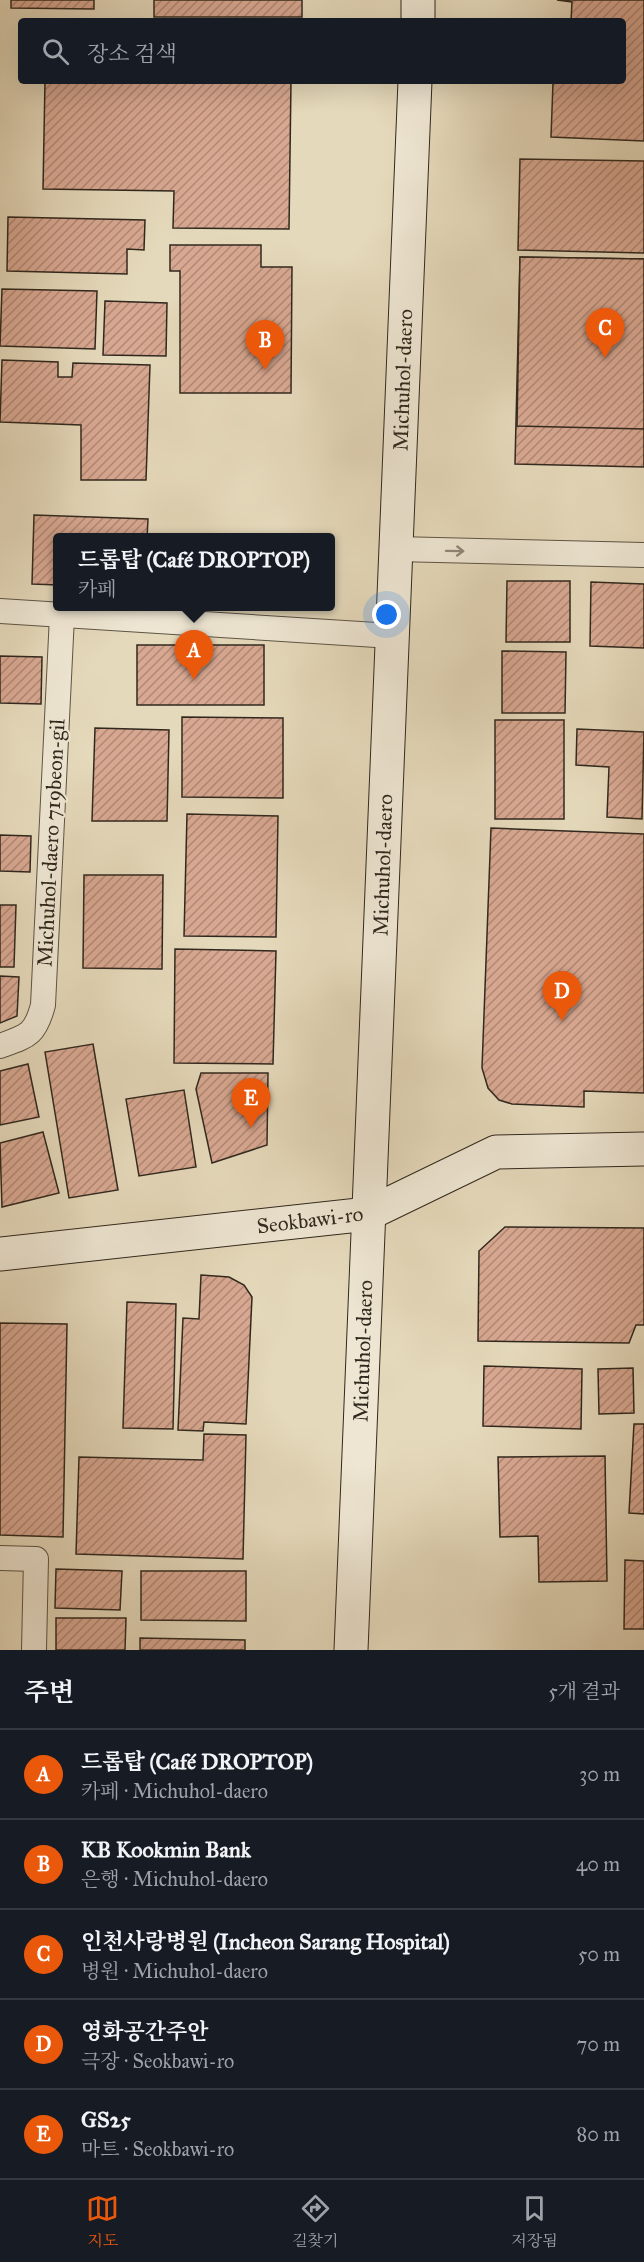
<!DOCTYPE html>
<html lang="ko">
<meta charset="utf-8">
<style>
:root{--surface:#171b24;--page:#242831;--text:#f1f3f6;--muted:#9ea1a6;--line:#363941;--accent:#ea580c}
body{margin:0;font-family:"IM FELL Great Primer","Noto Serif KR",serif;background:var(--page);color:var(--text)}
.you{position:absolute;left:387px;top:615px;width:21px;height:21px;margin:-15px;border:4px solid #fff;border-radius:50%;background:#1a73e8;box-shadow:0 0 0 9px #1a73e833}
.badge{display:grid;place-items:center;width:39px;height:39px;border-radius:50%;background:var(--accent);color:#fff;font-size:20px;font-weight:700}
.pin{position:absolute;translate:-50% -50px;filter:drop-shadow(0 2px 3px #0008)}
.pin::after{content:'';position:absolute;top:32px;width:21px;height:18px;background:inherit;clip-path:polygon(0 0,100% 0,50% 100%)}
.popup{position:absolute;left:53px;top:533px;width:282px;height:78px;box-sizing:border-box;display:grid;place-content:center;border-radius:6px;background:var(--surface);filter:drop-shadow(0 2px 4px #0005);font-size:20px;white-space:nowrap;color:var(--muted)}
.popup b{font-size:22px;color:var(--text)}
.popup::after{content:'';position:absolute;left:50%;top:100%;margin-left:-12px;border:12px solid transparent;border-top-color:var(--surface)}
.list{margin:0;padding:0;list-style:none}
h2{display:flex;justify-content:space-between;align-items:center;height:78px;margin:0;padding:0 24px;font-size:26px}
h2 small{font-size:20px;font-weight:400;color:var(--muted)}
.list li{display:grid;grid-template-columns:39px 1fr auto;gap:18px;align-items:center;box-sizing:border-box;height:90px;padding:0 24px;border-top:2px solid var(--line)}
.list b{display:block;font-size:22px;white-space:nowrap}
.list p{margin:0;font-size:20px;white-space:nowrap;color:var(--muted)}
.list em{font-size:20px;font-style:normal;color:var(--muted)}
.icon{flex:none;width:33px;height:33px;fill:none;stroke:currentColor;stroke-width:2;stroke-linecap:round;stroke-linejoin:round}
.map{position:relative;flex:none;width:644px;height:1650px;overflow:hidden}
.search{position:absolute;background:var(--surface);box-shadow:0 6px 24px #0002;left:18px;right:18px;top:18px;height:66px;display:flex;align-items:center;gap:15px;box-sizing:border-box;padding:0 21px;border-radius:6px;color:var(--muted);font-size:22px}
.sheet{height:528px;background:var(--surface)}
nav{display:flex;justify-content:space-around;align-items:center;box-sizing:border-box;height:84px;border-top:2px solid var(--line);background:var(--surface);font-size:16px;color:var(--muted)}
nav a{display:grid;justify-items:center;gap:3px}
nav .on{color:var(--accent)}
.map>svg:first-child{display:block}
.building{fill:url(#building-hatch);stroke:#30281e;stroke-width:1.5}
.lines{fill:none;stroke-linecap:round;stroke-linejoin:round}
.lane-casing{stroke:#5d5445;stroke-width:26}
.secondary-casing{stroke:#30281e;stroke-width:35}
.lane{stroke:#eee6d3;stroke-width:24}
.secondary{stroke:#eee6d3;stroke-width:33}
.oneway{stroke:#8f8778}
.labels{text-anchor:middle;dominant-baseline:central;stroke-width:4.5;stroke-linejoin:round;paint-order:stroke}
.street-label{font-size:21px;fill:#30281e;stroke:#eee6d3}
</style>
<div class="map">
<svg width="644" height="1650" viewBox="0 0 644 1650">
<defs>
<pattern id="building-hatch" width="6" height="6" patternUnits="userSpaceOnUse" patternTransform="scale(1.5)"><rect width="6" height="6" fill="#d9a892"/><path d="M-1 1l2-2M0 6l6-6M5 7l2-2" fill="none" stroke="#b08977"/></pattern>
</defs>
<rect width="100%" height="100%" fill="#e5d9bb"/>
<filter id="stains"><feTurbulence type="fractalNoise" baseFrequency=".00333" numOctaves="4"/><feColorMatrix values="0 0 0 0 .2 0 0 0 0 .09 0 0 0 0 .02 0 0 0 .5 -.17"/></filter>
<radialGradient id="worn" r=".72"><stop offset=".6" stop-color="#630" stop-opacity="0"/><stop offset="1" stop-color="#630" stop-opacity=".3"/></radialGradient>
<g class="building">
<polygon points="11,0 94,0 94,9 11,8"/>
<rect x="154" y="0" width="148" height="17"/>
<polygon points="557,0 644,0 644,141 551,137 553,83 568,83 568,81 623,81 623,21 571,21 572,2"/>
<polygon points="45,81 291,81 289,229 173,228 174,191 43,189"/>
<polygon points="520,159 644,161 644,253 518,250"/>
<polygon points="8,217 145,220 144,250 127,249 127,274 7,271"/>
<polygon points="170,245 261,245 261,267 292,267 291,393 180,393 180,271 170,271"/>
<polygon points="520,257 644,259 644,467 515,464"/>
<polygon points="520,257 644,259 644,429 517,426"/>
<polygon points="2,289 97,291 95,349 0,346"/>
<polygon points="105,301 167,303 166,356 103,355"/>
<polygon points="2,360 58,362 58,377 72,377 73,363 150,365 146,480 81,480 81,425 0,422"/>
<polygon points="34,515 148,519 147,538 58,538 58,585 32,584"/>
<polygon points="507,581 570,581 570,642 506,642"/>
<polygon points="591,582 644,584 644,648 590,646"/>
<rect x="137" y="645" width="127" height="60"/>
<polygon points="502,651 566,652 565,713 502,713"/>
<polygon points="0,656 42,657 41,704 0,703"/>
<polygon points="182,717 283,718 283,798 182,797"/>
<rect x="495" y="720" width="69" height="99"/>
<polygon points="95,728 169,730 167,821 92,821"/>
<polygon points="577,729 644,732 642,819 607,817 609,767 576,765"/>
<polygon points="187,814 278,816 276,937 184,936"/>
<polygon points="491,828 644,834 644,1093 584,1091 584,1107 512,1104 499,1100 488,1088 482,1068"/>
<polygon points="0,835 31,836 30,872 0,871"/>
<polygon points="84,875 163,875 162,969 83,968"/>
<polygon points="0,905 16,905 14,967 0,967"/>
<polygon points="175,949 276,951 273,1064 174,1063"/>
<polygon points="0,976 19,977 17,1016 0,1023"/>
<polygon points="93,1044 118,1190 69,1198 45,1052"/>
<polygon points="28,1064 39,1117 0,1125 0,1071"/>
<polygon points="201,1073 268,1073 267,1145 212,1163 196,1089"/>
<polygon points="184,1090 196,1167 139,1176 126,1099"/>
<polygon points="43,1132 59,1193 2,1207 0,1143"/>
<polygon points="505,1227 644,1228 644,1325 636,1325 629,1343 478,1341 479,1251"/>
<polygon points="201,1275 229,1277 244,1285 252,1297 246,1424 204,1422 203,1431 178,1430 183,1318 199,1319"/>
<polygon points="127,1302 176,1304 173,1429 123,1428"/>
<polygon points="0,1323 67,1324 63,1537 0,1535"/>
<polygon points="484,1366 582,1369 581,1429 483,1426"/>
<polygon points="633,1368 634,1413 599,1414 598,1369"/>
<polygon points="634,1424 644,1424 644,1514 629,1513"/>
<polygon points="204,1434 246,1435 243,1559 76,1554 79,1457 203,1460"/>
<polygon points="605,1456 607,1581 539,1582 538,1536 500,1537 498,1457"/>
<polygon points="625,1560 644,1561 644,1629 624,1629"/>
<polygon points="56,1569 122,1571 120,1610 55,1608"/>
<polygon points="141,1571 246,1571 246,1621 141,1620"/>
<polygon points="56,1618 126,1618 125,1650 56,1650"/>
<polygon points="140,1638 245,1640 245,1650 140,1650"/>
</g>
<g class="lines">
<g class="lane-casing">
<g id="lane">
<polyline points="396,549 644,555"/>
<polyline points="0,611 392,636"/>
<path d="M 0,1046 C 28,1036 35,1035 43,1005 L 62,616"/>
<polyline points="0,1558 36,1559 34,1650"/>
</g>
</g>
<g class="secondary-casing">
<g id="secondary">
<polyline points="418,21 418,0"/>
<polyline points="0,1254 368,1214 496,1152 644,1149"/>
<polyline points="351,1650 415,81"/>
</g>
</g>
<use href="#lane" class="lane"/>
<use href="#secondary" class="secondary"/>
</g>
<defs><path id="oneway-shaft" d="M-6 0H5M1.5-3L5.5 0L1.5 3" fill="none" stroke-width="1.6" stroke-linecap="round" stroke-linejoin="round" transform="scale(1.5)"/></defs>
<use class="oneway" href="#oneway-shaft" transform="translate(455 551) rotate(1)"/>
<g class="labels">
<g class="street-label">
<text transform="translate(403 380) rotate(-88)">Michuhol-daero</text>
<text transform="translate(51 843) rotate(-87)">Michuhol-daero 719beon-gil</text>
<text transform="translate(383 865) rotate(-88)">Michuhol-daero</text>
<text transform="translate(310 1220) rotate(-7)">Seokbawi-ro</text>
<text transform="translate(363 1351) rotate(-88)">Michuhol-daero</text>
</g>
</g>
<rect width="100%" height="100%" filter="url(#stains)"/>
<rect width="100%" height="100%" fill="url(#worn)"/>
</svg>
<div class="you"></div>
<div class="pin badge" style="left:194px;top:680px">A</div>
<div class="popup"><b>드롭탑 (Café DROPTOP)</b>카페</div>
<div class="pin badge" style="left:265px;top:370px">B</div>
<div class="pin badge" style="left:605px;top:358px">C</div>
<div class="pin badge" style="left:562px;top:1021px">D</div>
<div class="pin badge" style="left:251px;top:1128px">E</div>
<div class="search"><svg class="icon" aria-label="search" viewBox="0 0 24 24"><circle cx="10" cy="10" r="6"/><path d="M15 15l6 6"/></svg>장소 검색</div>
</div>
<section class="sheet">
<h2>주변<small>5개 결과</small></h2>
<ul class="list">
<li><span class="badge">A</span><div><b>드롭탑 (Café DROPTOP)</b><p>카페 · Michuhol-daero</p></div><em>30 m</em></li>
<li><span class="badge">B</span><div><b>KB Kookmin Bank</b><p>은행 · Michuhol-daero</p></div><em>40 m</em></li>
<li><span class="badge">C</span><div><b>인천사랑병원 (Incheon Sarang Hospital)</b><p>병원 · Michuhol-daero</p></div><em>50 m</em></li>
<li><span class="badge">D</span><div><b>영화공간주안</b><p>극장 · Seokbawi-ro</p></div><em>70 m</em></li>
<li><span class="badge">E</span><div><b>GS25</b><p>마트 · Seokbawi-ro</p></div><em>80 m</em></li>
</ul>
</section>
<nav>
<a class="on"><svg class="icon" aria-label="map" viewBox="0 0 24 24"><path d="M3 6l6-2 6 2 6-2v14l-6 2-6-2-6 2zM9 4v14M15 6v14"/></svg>지도</a>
<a><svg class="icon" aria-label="directions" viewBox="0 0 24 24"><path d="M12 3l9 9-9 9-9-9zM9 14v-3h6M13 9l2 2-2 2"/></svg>길찾기</a>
<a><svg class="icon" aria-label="saved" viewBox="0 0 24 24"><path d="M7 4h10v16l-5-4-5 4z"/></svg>저장됨</a>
</nav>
